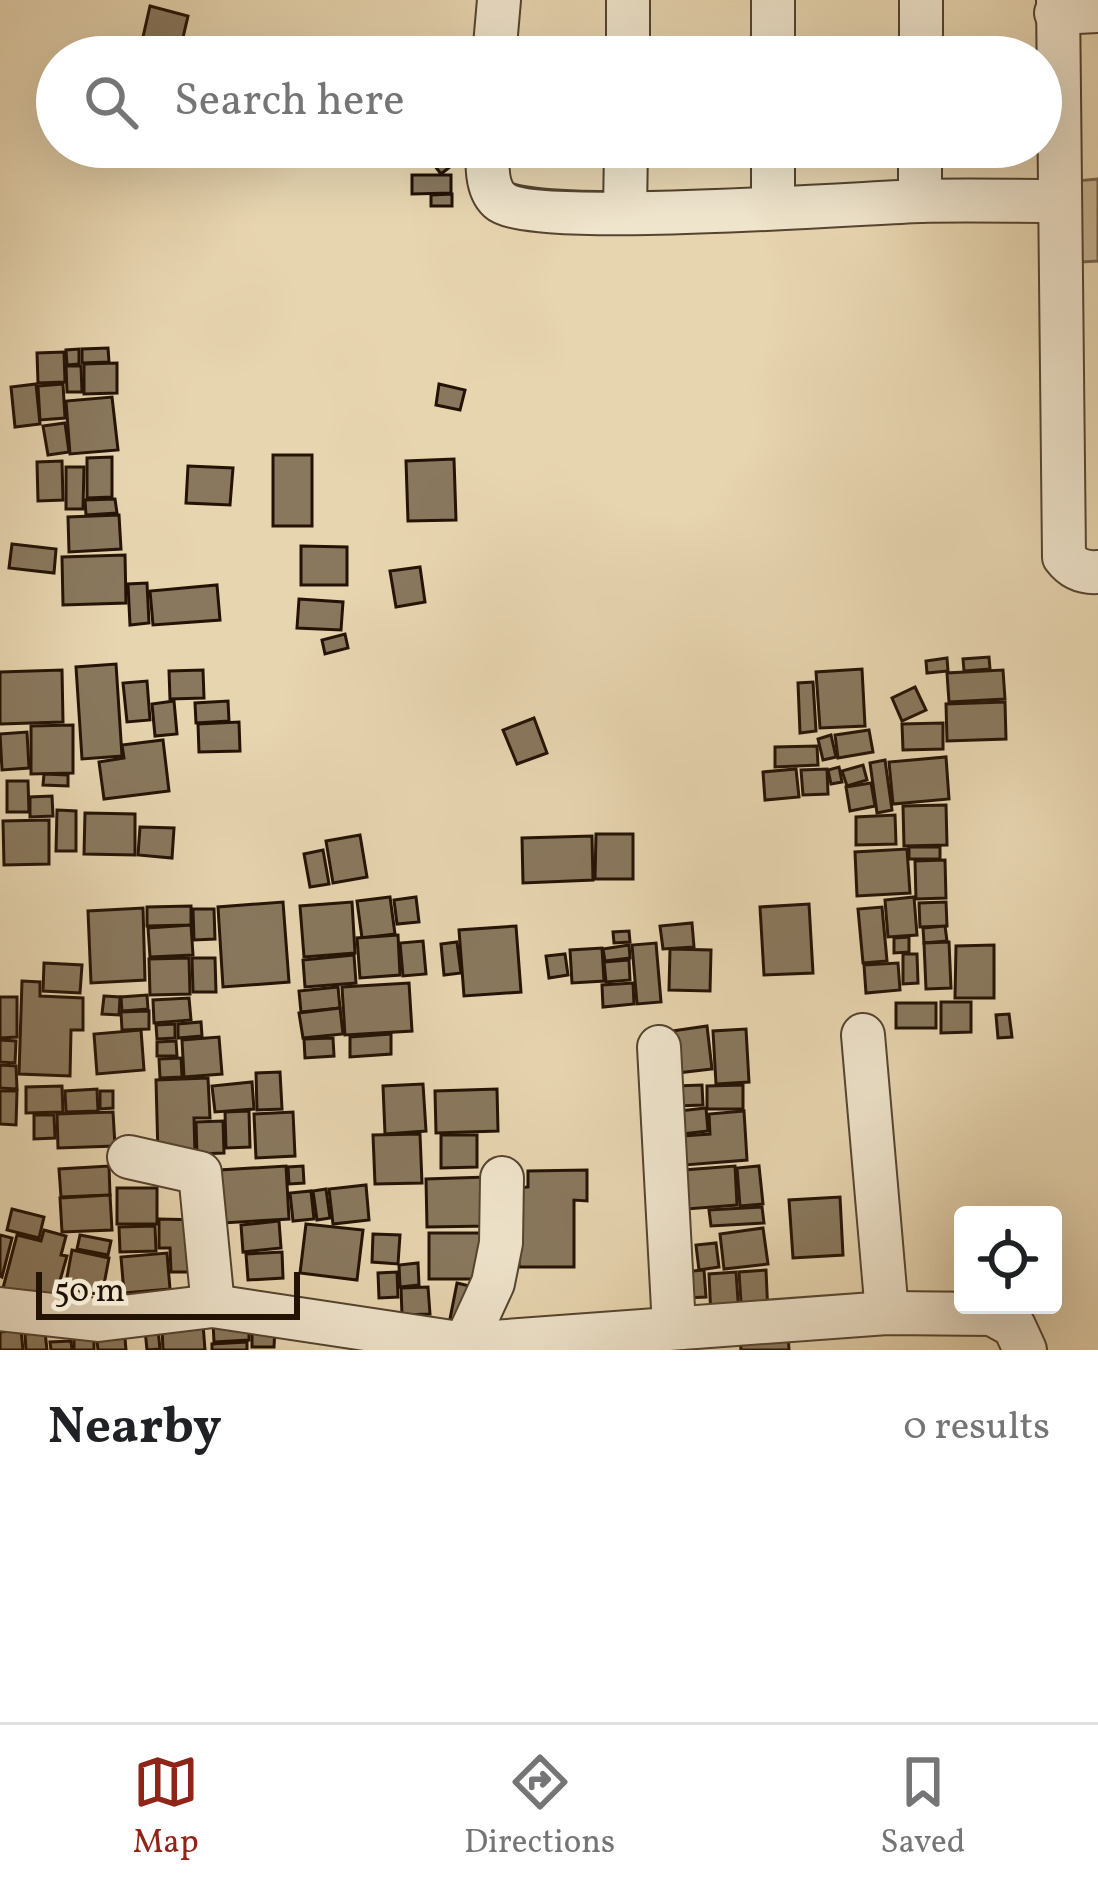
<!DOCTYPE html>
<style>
:root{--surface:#fff;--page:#f2f2f2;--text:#202124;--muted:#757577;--line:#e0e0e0;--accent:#8f2418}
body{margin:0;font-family:Vollkorn,serif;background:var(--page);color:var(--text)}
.controls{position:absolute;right:36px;bottom:36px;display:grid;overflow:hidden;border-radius:12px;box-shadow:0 12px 48px #0002}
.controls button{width:108px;height:108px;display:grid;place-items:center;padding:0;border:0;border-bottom:3px solid var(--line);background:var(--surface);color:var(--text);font:60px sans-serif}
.scale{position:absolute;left:36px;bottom:30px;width:264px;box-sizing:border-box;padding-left:12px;border:6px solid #241305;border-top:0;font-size:33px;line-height:42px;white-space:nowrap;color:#241305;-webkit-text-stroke:9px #efe4cc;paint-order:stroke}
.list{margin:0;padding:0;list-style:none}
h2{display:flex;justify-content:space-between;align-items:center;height:156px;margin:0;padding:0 48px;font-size:51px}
h2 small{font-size:39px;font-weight:400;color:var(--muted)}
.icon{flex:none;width:66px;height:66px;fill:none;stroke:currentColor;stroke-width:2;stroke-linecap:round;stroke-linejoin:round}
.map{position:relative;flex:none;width:1098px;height:1350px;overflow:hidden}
.search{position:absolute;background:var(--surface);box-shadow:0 12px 48px #0002;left:36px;right:36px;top:36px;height:132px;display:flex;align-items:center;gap:30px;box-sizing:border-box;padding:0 42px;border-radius:66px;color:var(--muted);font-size:45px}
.sheet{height:372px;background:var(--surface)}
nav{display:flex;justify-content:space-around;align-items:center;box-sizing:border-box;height:168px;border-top:3px solid var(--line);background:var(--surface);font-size:33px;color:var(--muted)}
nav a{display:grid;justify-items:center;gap:6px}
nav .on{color:var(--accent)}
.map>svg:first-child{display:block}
.green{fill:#c6b493;stroke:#75644c;stroke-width:3}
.building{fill:#89785e;stroke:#241305;stroke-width:3}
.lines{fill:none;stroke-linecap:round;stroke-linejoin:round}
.minor-casing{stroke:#554430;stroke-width:46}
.minor{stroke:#efe4cc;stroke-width:42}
</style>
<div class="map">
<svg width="1098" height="1350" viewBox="0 0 1098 1350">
<rect width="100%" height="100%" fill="#e7d5b0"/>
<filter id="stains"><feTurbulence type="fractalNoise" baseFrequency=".00167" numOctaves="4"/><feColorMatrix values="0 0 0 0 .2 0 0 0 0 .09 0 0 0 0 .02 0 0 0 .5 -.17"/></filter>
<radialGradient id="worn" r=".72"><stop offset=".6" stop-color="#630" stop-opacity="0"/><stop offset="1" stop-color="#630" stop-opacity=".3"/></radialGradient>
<polygon class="green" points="1098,179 1098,261 1082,262 1075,181"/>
<g class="building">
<polygon points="150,6 188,16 181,46 143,37"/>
<polygon points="445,147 459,147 464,156 452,164 442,149"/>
<polygon points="442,155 451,166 441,174 432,162"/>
<polygon points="412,175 451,175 451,193 412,194"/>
<polygon points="452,194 452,206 431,206 431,195"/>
<polygon points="108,348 109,362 82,363 82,349"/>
<polygon points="79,349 79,364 67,365 66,350"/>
<polygon points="64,352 65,382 38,383 37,353"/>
<polygon points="117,363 117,393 84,394 84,364"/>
<polygon points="66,366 81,366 82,392 67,392"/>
<polygon points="36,384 40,424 15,427 11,387"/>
<polygon points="63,384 65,418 40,420 38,386"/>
<polygon points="439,384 465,390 460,410 436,405"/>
<polygon points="112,397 118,450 70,454 66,401"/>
<polygon points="65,423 69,452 48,455 43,426"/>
<rect x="273" y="455" width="39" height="71"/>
<polygon points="112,457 112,497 87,498 87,458"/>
<polygon points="454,459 456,520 408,521 406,461"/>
<polygon points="62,461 63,500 38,501 37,462"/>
<polygon points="188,466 233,468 230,505 186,503"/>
<polygon points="66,467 84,467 83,509 66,509"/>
<polygon points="115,499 117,513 86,515 85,500"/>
<polygon points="119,515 121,549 69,552 68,517"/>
<polygon points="12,544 56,549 54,573 9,568"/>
<polygon points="301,546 347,547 347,585 301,585"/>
<polygon points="125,555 126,603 63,605 62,557"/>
<polygon points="420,567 425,602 396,607 390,571"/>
<polygon points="147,583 149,623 130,625 128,584"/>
<polygon points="217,585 220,620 153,625 150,591"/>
<polygon points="299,599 343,602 341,630 297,628"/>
<polygon points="345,634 348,648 325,654 322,640"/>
<polygon points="989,657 990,669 964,671 963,659"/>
<polygon points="947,658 948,671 927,673 926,661"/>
<polygon points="116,664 122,756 82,759 76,667"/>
<polygon points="862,669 865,726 820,728 816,672"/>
<polygon points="62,670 63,722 0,724 0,672"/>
<polygon points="203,670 204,698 170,699 169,671"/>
<polygon points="1003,670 1005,699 949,702 947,673"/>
<polygon points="147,681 150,720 127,722 123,683"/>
<polygon points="813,682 816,731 800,733 798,683"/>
<polygon points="915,687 926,710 902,721 892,698"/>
<polygon points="174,701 177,734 155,736 152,704"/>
<polygon points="228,701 229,721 196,723 195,703"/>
<polygon points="1005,702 1006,739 947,741 946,704"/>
<polygon points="534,718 547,753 517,764 503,730"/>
<polygon points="239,722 240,751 199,752 198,724"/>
<polygon points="943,723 943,749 903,750 902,724"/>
<polygon points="73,725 73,773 31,774 31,726"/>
<polygon points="869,730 873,752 838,758 835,735"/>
<polygon points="27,732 29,768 2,770 0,734"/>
<polygon points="831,735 836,757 823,760 818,739"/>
<polygon points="163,740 169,791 104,799 99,762 124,758 122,745"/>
<polygon points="817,746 818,765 775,767 775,747"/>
<polygon points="946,757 949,799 893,804 889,762"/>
<polygon points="885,760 892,810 877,813 870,763"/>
<polygon points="863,765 867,780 847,786 842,771"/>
<polygon points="839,767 842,782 831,784 828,770"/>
<polygon points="796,769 799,797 765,800 763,772"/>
<polygon points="827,769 828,794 803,795 801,770"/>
<polygon points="44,774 68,775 68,786 43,785"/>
<polygon points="7,781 28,781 29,812 7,812"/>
<polygon points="871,783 875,806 850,811 846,787"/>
<polygon points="52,796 53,816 30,817 30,797"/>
<polygon points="946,805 947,845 904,846 903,806"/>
<polygon points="57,810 76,811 76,851 56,851"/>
<polygon points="85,813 135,814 135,855 84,854"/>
<polygon points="895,815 896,844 856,845 856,817"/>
<polygon points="49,820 49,864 4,865 3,821"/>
<polygon points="140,827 174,828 172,858 138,855"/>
<polygon points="596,834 633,834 633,879 595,879"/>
<polygon points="360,835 367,877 333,883 326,841"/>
<polygon points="592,836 593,880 523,883 522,838"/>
<rect x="909" y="847" width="31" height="12"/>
<polygon points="907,849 910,893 857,896 855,852"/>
<polygon points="323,850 329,884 310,887 304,854"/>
<polygon points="945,860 946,898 916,899 915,861"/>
<polygon points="390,897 395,934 362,938 357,901"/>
<polygon points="416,897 419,922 397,924 394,900"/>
<polygon points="914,897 917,935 888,937 885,900"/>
<polygon points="283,902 289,982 223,987 218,907"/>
<polygon points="352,902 355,953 304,957 300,906"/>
<polygon points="946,902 947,926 920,927 919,903"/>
<polygon points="809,904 813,973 764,975 760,907"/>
<polygon points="191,906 191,925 147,926 147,907"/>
<polygon points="882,907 887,961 863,963 858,909"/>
<polygon points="143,908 145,980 91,983 88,911"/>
<polygon points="193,909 214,909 215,939 194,940"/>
<polygon points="692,923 694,947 663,949 660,926"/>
<polygon points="191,925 193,955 150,957 148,928"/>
<polygon points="516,926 521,992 464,996 459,930"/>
<polygon points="945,926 947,941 924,943 923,928"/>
<polygon points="629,931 630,942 614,943 613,932"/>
<polygon points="398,935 400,975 360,978 357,938"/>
<polygon points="909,937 909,952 894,953 894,938"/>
<polygon points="423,941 426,974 403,976 400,943"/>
<polygon points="457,942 461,973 444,975 441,944"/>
<polygon points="949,942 951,988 926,989 924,943"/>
<polygon points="656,943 661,1002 637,1004 632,945"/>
<polygon points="629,945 630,958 605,961 603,949"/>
<polygon points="994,945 994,998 955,998 956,946"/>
<polygon points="602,948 604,981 572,983 570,950"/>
<polygon points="670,949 711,950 710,991 669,990"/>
<polygon points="565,954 568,975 549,978 546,956"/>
<polygon points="903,954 917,954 918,983 903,984"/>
<polygon points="354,955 356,983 305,987 303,960"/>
<polygon points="189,958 190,994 150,995 149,959"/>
<polygon points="192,958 215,958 216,992 193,992"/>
<polygon points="629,960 630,980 606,982 604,962"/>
<polygon points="44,963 82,965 80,993 43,991"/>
<polygon points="898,963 900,990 866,993 864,965"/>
<polygon points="22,981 40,982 40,996 83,998 83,1030 71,1030 70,1076 19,1074"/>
<polygon points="409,983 412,1031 345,1035 342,987"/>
<polygon points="633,983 634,1004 603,1007 602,985"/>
<polygon points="338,987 340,1008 301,1012 299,991"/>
<polygon points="147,995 148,1009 122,1011 121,997"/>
<polygon points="104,996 120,997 119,1015 102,1014"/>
<polygon points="0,997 17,997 17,1037 0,1038"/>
<polygon points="189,998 191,1020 154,1023 153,1000"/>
<polygon points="941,1002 971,1002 971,1032 941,1033"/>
<rect x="896" y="1003" width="40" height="25"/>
<polygon points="340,1008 343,1034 303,1038 299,1013"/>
<polygon points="149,1011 149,1029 122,1030 121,1012"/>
<polygon points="1009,1014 1012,1037 998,1038 996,1015"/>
<polygon points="201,1022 202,1036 178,1038 178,1024"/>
<polygon points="175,1024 175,1038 157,1039 156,1025"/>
<polygon points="707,1026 712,1069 677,1073 672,1031"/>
<polygon points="746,1029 749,1082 716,1084 713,1031"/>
<polygon points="141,1030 144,1070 97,1074 94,1034"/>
<polygon points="391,1034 391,1054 350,1057 350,1037"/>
<polygon points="219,1037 222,1074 184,1077 182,1040"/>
<polygon points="333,1038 334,1056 305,1058 304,1039"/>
<polygon points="0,1040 16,1041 15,1063 0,1062"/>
<polygon points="176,1041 177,1056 157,1056 157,1042"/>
<polygon points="181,1058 182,1077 160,1078 159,1059"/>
<polygon points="0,1065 16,1066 17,1089 0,1088"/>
<polygon points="280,1072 282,1109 257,1110 256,1073"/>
<polygon points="208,1078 210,1118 194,1118 195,1154 158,1155 156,1080"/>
<polygon points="252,1082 254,1109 215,1112 212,1086"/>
<polygon points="423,1084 426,1131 385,1134 383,1086"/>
<polygon points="702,1085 703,1105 677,1106 676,1086"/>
<polygon points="743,1085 743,1109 707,1109 707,1086"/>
<polygon points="62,1086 63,1112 26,1113 26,1087"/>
<polygon points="97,1089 98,1111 66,1112 65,1091"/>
<polygon points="497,1089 498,1131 436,1133 435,1091"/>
<polygon points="0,1091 17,1091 16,1125 0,1124"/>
<polygon points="100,1091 113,1091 113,1108 100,1109"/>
<polygon points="706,1108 708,1131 682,1134 679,1111"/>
<polygon points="249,1111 250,1147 226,1148 225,1112"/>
<polygon points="744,1111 747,1160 685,1165 683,1136 710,1134 709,1114"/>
<polygon points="113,1112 115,1146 58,1148 57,1114"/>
<polygon points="293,1112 295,1156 256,1158 254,1114"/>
<polygon points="34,1115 54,1115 55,1138 34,1139"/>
<polygon points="223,1121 224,1153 197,1154 196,1122"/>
<polygon points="420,1134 422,1183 375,1184 373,1135"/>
<polygon points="441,1135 477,1135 477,1167 441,1168"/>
<polygon points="109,1166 110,1195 61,1197 59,1169"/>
<polygon points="286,1166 289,1219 223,1223 220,1170"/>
<polygon points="303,1166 304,1183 289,1184 288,1167"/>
<polygon points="735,1166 737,1205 687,1209 684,1170"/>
<polygon points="759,1166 763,1204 740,1206 737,1168"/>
<polygon points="587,1170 587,1201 574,1200 574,1267 519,1267 518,1188 528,1187 528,1171"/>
<polygon points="487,1177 488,1226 427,1227 426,1179"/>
<polygon points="366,1185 369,1220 333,1224 329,1189"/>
<rect x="117" y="1188" width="40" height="36"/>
<polygon points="326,1189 330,1218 317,1220 313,1191"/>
<polygon points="311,1191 314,1219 293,1221 290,1193"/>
<polygon points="110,1195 112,1230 62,1232 60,1198"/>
<polygon points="840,1197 843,1255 793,1258 789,1200"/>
<polygon points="762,1207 764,1223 711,1226 709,1210"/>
<polygon points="12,1209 44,1217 39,1238 7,1230"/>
<polygon points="159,1219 201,1220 204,1272 171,1272 170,1248 159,1248"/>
<polygon points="279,1221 281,1248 243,1252 241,1225"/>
<polygon points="306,1224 363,1230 357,1280 300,1273"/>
<polygon points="155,1226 156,1251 120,1252 119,1227"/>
<polygon points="763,1228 768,1264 724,1269 720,1234"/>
<polygon points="44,1230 66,1236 61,1255 67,1256 55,1298 3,1288 17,1235 41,1241"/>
<rect x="429" y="1233" width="57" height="46"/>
<polygon points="373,1234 400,1235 398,1264 372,1262"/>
<polygon points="0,1235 12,1238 2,1277 0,1276"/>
<polygon points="80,1235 111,1241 108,1255 77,1249"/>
<polygon points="716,1243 719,1267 699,1270 696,1245"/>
<polygon points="72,1250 109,1258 102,1295 65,1288"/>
<polygon points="282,1252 283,1278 248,1280 246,1254"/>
<polygon points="167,1253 170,1289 124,1293 121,1257"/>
<polygon points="418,1263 419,1285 400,1287 399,1265"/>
<polygon points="704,1270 706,1297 684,1298 681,1272"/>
<polygon points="766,1270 768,1315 742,1317 739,1272"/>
<polygon points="397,1272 398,1297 379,1298 378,1273"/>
<polygon points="736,1272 739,1315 711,1317 709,1274"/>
<polygon points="457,1283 478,1288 470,1324 450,1319"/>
<polygon points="428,1287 430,1314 402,1315 401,1288"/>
<polygon points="249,1320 249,1340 214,1342 213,1322"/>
<polygon points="203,1324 205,1350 163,1350 162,1327"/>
<polygon points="275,1328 274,1347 252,1347 252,1329"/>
<polygon points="158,1329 160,1349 147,1350 145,1330"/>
<polygon points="21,1330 23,1350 0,1350 0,1332"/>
<rect x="74" y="1330" width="20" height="20"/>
<polygon points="45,1332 47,1350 26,1350 25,1334"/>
<polygon points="788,1333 789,1350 741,1350 740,1337"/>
<polygon points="125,1338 126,1350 98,1350 97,1341"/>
<polygon points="71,1341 72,1350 51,1350 50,1342"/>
<polygon points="247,1342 247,1350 212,1350 212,1344"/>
</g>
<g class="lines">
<g class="minor-casing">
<g id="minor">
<polyline points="773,0 773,57"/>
<path d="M 1058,0 L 1064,557 C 1073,569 1083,573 1098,572"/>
<polyline points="1056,13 1098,11"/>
<polyline points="494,57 499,0"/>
<polyline points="628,57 628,0"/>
<polyline points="921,57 921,0"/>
<path d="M 488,147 C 487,163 486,188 499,200 C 529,228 859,203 920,201 C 966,200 1012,201 1058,201"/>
<polyline points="773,147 773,208"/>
<polyline points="920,201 920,147"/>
<polyline points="625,213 626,147"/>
<polyline points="863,1035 887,1313"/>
<polyline points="659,1047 674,1327"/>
<polyline points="129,1157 200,1173 213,1306"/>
<polyline points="0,1309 98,1320 213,1306 465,1344 887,1313 992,1314 1014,1326 1025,1350"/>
<polyline points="465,1344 493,1283 501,1243 502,1178"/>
</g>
</g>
<use href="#minor" class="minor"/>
</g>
<rect width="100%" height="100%" filter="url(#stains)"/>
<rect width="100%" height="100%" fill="url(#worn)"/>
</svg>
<div class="controls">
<button><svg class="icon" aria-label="locate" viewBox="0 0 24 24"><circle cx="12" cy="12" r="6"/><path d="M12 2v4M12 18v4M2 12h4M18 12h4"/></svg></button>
</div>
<div class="scale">50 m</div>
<div class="search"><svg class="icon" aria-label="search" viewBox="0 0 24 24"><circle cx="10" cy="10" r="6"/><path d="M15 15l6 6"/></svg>Search here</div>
</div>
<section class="sheet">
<h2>Nearby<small>0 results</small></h2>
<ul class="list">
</ul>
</section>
<nav>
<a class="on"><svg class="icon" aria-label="map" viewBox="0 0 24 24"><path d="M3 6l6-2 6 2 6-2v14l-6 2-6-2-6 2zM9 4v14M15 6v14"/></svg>Map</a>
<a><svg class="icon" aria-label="directions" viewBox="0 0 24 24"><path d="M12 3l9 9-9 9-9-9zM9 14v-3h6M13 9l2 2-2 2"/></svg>Directions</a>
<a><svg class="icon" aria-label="saved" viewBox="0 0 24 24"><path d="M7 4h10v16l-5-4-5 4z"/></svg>Saved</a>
</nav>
